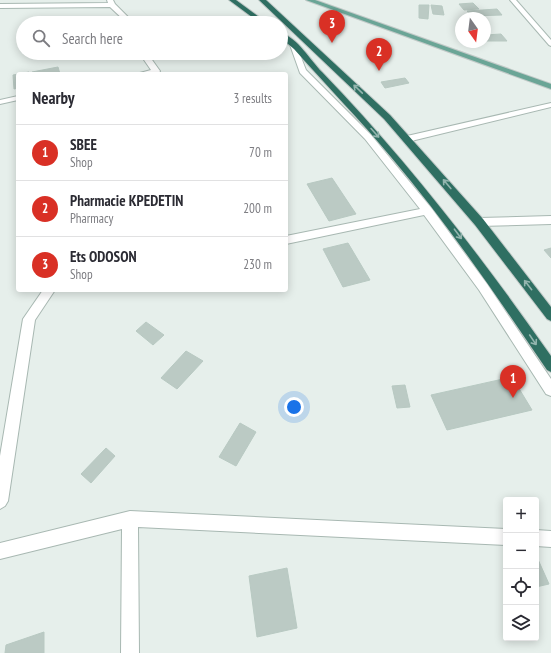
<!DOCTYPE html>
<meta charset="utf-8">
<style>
:root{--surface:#fff;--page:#f7f7f7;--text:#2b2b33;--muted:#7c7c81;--line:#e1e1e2;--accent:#d93025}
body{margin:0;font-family:"PT Sans Narrow",sans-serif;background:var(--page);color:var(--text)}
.controls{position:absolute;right:12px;bottom:12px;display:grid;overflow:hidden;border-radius:4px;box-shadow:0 2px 10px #0003}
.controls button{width:36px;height:36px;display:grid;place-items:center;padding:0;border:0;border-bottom:1px solid var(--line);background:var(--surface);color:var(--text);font:20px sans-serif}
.compass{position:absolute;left:455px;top:12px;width:36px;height:36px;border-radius:50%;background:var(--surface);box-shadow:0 2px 10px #0003;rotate:166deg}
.you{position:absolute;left:294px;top:407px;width:14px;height:14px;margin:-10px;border:3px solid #fff;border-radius:50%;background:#1a73e8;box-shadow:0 0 0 6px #1a73e833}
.badge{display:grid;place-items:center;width:26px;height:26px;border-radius:50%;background:var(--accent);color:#fff;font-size:13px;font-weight:700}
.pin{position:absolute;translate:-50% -33px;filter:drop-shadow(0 1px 2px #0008)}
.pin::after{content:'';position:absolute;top:21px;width:14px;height:12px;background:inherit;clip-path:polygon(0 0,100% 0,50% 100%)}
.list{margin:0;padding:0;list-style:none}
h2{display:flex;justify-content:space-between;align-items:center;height:52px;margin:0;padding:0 16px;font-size:17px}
h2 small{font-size:13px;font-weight:400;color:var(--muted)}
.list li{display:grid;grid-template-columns:26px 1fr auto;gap:12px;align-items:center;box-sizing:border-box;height:56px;padding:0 16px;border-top:1px solid var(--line)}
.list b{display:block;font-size:15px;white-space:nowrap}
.list p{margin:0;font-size:13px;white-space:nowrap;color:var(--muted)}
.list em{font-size:13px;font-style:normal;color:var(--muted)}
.icon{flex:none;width:22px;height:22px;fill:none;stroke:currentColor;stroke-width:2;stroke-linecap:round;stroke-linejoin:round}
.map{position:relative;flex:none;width:551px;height:653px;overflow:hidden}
.search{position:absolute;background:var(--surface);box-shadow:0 2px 10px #0003;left:16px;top:16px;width:272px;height:44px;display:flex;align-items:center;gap:10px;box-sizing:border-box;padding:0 14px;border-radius:22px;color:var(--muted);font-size:15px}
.panel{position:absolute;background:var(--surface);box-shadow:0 2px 10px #0003;left:16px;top:72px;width:272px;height:220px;border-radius:4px}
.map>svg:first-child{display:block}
.building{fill:#bbcac4;stroke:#b8c9c2}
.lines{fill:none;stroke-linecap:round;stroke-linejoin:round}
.street-casing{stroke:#a8b8b2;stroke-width:2}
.primary-casing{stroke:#c2cac8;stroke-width:2}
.highway-casing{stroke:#c2cac8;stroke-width:2}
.street{fill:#fff;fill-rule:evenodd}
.primary{fill:#6aa596;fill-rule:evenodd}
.highway{fill:#2f6f62;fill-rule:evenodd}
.oneway{stroke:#93b5ae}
</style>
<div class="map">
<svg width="551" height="653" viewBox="0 0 551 653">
<rect width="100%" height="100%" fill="#e6efeb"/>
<g class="building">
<polygon points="473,3 479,9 464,10 459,4"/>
<polygon points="419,5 429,5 428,19 419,18"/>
<polygon points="431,5 442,6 444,15 433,14"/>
<polygon points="497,9 502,15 472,16 467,11"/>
<polygon points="501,34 507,41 485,41 485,35"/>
<polygon points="58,67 60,74 32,74 32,72"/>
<polygon points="29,72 29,74 18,74 18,88 14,89 13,75"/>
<polygon points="405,78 409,83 385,88 381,82"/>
<polygon points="332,178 356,214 329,221 307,184"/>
<polygon points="348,243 370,280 343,287 323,249"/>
<polygon points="551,248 551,258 544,250"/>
<polygon points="146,322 164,335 153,345 136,331"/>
<polygon points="186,351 203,361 177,389 161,378"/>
<polygon points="512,377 532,410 447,430 431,395"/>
<polygon points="405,385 410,407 397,408 392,386"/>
<polygon points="240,423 256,432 236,466 219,457"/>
<polygon points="106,448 115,456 91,483 81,474"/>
<polygon points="536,555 549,584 536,587"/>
<polygon points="287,568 297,628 257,637 249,576"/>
<polygon points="44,632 44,653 5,653 6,645"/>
</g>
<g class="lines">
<g class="street-casing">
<g id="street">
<polygon points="107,0 113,0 115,4 134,23 127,23 110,7 0,8 0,4 108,3"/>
<polygon points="510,0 516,0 551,40 551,46 549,45"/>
<polygon points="292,40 295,42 306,70 371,135 432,209 487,284 551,379 551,396 546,394 479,290 424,215 286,244 286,236 420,209 365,139 300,73 289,42"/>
<polygon points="142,53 150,53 150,57 160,71 159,73 136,74 151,70 142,57"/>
<polygon points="18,96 18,100 0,104 0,100"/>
<polygon points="551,103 551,107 407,142 403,139 407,136"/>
<polygon points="551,216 551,224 479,226 474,222 479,218"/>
<polygon points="43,290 55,290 35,320 8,501 5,506 0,509 0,456 23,319"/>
<polygon points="130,511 506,529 506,545 138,527 139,653 121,653 122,529 0,559 0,543"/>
<polygon points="536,530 551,531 551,547 536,546"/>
</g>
</g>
<g class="primary-casing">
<polygon id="primary" points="306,0 315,0 551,84 551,89"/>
</g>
<g class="highway-casing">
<g id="highway">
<polygon points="229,0 236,0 267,23 260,23"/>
<polygon points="259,0 266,0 390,115 483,219 551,307 551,321 547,319 475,225 384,119"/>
<path d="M 281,33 C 298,38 310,60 322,72 C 407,160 481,256 551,356 L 551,372 L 547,370 C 497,297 448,224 391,157 C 360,120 326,85 294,49 L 281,38 Z"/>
</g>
</g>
<use href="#street" class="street"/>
<use href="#primary" class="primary"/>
<use href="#highway" class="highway"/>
</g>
<defs><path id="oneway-shaft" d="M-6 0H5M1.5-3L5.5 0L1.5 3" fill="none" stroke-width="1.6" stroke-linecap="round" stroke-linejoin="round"/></defs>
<g class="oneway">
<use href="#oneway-shaft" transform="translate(358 89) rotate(-136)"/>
<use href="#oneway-shaft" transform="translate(375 133) rotate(48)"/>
<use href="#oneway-shaft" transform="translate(447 184) rotate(-130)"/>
<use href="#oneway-shaft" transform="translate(458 234) rotate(53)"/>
<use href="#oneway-shaft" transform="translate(528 285) rotate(-128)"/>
<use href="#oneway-shaft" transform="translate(533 340) rotate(56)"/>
</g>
</svg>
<div class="controls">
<button>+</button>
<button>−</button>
<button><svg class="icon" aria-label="locate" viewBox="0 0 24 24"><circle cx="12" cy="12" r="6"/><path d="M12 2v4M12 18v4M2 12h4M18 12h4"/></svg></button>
<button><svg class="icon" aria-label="layers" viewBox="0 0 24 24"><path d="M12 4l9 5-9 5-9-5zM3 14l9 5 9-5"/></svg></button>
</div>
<svg class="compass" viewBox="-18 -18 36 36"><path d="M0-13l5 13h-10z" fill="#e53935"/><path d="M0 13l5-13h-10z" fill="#7c7c81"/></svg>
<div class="you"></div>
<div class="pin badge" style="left:513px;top:398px">1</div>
<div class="pin badge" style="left:379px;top:71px">2</div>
<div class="pin badge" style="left:332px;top:43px">3</div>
<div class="search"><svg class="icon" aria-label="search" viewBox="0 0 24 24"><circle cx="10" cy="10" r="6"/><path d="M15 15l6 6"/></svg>Search here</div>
<section class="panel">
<h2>Nearby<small>3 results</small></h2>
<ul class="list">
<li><span class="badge">1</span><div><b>SBEE</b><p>Shop</p></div><em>70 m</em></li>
<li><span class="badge">2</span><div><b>Pharmacie KPEDETIN</b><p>Pharmacy</p></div><em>200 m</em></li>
<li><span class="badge">3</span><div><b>Ets ODOSON</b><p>Shop</p></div><em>230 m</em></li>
</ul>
</section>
</div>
